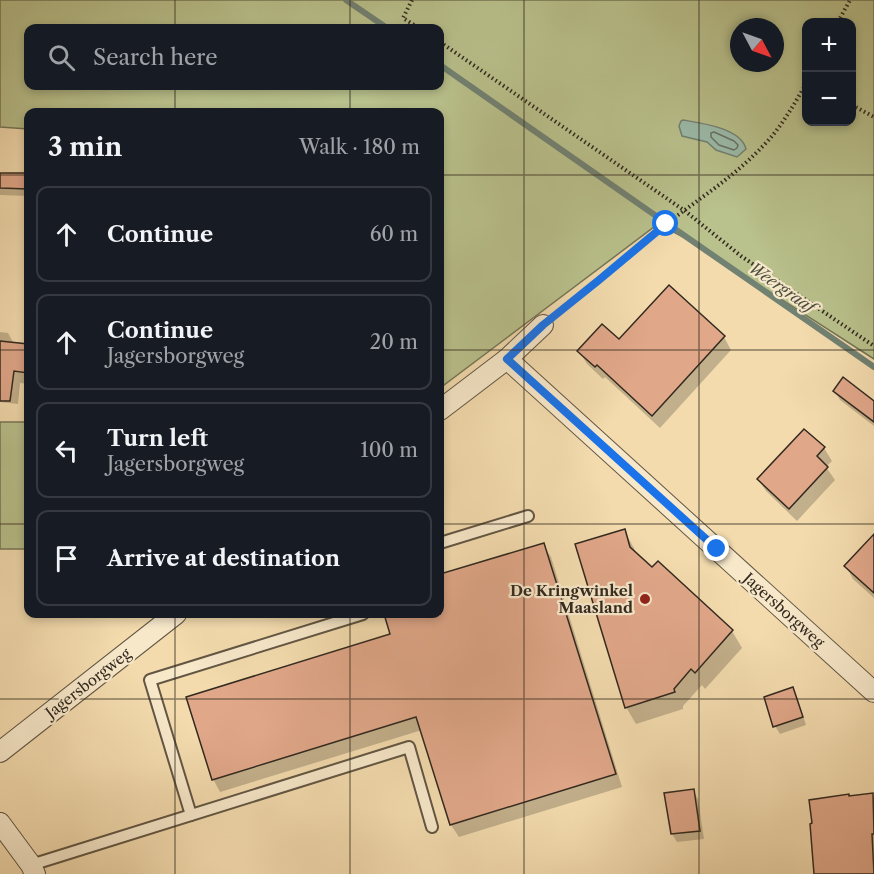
<!DOCTYPE html>
<meta charset="utf-8">
<style>
:root{--surface:#171b24;--page:#242831;--text:#f1f3f6;--muted:#9ea1a6;--line:#363941}
body{margin:0;font-family:"Libre Caslon Text",serif;background:var(--page);color:var(--text)}
.controls{position:absolute;right:18px;top:18px;display:grid;overflow:hidden;border-radius:12px;box-shadow:0 3px 9px #0003}
.controls button{width:54px;height:54px;display:grid;place-items:center;padding:0;border:0;border-bottom:2px solid var(--line);background:var(--surface);color:var(--text);font:30px sans-serif}
.compass{position:absolute;left:730px;top:18px;width:54px;height:54px;border-radius:50%;background:var(--surface);box-shadow:0 3px 9px #0003;rotate:131deg}
.stop{position:absolute;width:18px;height:18px;margin:-14px;border:4px solid #1a73e8;border-radius:50%;background:#fff}
.stop.end{background:#1a73e8;border-color:#fff;box-shadow:0 2px 6px #0008}
.list{margin:0;padding:0;list-style:none}
h2{display:flex;justify-content:space-between;align-items:center;height:78px;margin:0;padding:0 24px;font-size:26px}
h2 small{font-size:20px;font-weight:400;color:var(--muted)}
.list li{display:grid;grid-template-columns:39px 1fr auto;gap:18px;align-items:center;box-sizing:border-box;height:96px;margin:0 12px 12px;padding:0 12px;border:2px solid var(--line);border-radius:12px}
.list b{display:block;font-size:22px;white-space:nowrap}
.list p{margin:0;font-size:20px;white-space:nowrap;color:var(--muted)}
.list em{font-size:20px;font-style:normal;color:var(--muted)}
.icon{flex:none;width:33px;height:33px;fill:none;stroke:currentColor;stroke-width:2;stroke-linecap:round;stroke-linejoin:round}
.map{position:relative;flex:none;width:874px;height:874px;overflow:hidden}
.search{position:absolute;background:var(--surface);box-shadow:0 3px 9px #0003;left:24px;top:24px;width:420px;height:66px;display:flex;align-items:center;gap:15px;box-sizing:border-box;padding:0 21px;border-radius:12px;color:var(--muted);font-size:22px}
.panel{position:absolute;background:var(--surface);box-shadow:0 3px 9px #0003;left:24px;top:108px;width:420px;height:510px;border-radius:12px}
.map>svg:first-child{display:block}
.green{fill:#b9c18c;stroke:#767556;stroke-width:1.5;fill-rule:evenodd}
.water{fill:#9bbbaa;stroke:#718172;stroke-width:1.5}
.shadow{fill:#0003}
.lines{fill:none;stroke-linecap:round;stroke-linejoin:round}
.shore{stroke:#667264;stroke-width:1.5}
.stream{stroke:#718172;stroke-width:6}
.building{fill:#e0a789;stroke:#32291f;stroke-width:1.5}
.lane-casing{stroke:#625643;stroke-width:14}
.street-casing{stroke:#625643;stroke-width:22}
.path{stroke:#32291f;stroke-width:4;stroke-dasharray:1.5 3;stroke-linecap:butt}
.lane{stroke:#f7e8ca;stroke-width:10}
.street{stroke:#f7e8ca;stroke-width:20}
.route{stroke:#1a73e8;stroke-width:8}
.grid{fill:none;stroke:#32291f;stroke-width:1.5;stroke-opacity:0.55}
.poi-dot{fill:#8f2418;stroke:#f7e8ca;stroke-width:2}
.labels{text-anchor:middle;dominant-baseline:central;stroke-width:4.5;stroke-linejoin:round;paint-order:stroke}
.poi-label{font-size:15px;font-weight:bold;fill:#32291f;stroke:#f7e8ca;text-anchor:end}
.street-label{font-size:15px;fill:#32291f;stroke:#f7e8ca}
.water-label{font-size:16px;font-style:italic;fill:#4c4e42;stroke:#f7e8ca}
</style>
<div class="map">
<svg width="874" height="874" viewBox="0 0 874 874">
<rect width="100%" height="100%" fill="#f3dbae"/>
<filter id="stains"><feTurbulence type="fractalNoise" baseFrequency=".00333" numOctaves="4"/><feColorMatrix values="0 0 0 0 .2 0 0 0 0 .09 0 0 0 0 .02 0 0 0 .5 -.17"/></filter>
<radialGradient id="worn" r=".72"><stop offset=".6" stop-color="#630" stop-opacity="0"/><stop offset="1" stop-color="#630" stop-opacity=".3"/></radialGradient>
<g class="green">
<path d="M 0,0 L 874,0 L 874,359 L 689,240 L 658,224 L 440,388 L 440,112 L 28,112 L 28,129 L 0,127 ZM 806,22 L 852,22 L 852,122 L 806,122 ZM 739,27 L 775,27 L 775,63 L 739,63 ZM 28,28 L 440,28 L 440,86 L 28,86 Z"/>
<rect x="0" y="422" width="28" height="127"/>
</g>
<path class="water" d="M 683,120 C 701,123 741,128 746,149 L 737,157 L 716,150 L 707,142 L 682,136 L 679,126 L 681,121 Z"/>
<g class="shadow">
<polygon points="0,174 28,175 28,196 0,195"/>
<polygon points="669,287 724,337 731,350 660,428 605,377 603,379 587,364 579,351 619,342"/>
<polygon points="0,332 8,333 14,344 28,346 28,384 20,383 18,404 0,402"/>
<polygon points="835,391 874,403 874,426 840,400"/>
<polygon points="804,431 824,448 832,461 826,467 835,480 797,521 766,491 758,479"/>
<polygon points="624,531 634,548 636,554 652,569 658,563 732,631 742,648 705,689 702,685 683,706 683,709 636,724 626,707"/>
<polygon points="543,545 551,557 622,787 459,837 451,825 422,730 220,792 213,779 392,635 386,614 440,614 440,576"/>
<polygon points="874,549 874,598 853,579 846,566"/>
<polygon points="792,689 797,697 806,725 780,734 775,726"/>
<polygon points="693,790 698,799 704,839 677,842 672,834"/>
<polygon points="872,795 874,798 874,874 815,874 849,797"/>
</g>
<g class="lines">
<polygon class="shore" points="711,133 714,132 734,141 738,145 737,148 734,150 719,145 711,137"/>
<g class="stream">
<polyline points="346,0 387,28"/>
<polyline points="440,65 659,218"/>
<polyline points="675,229 874,367"/>
</g>
</g>
<g class="building">
<polygon points="0,173 28,173 28,189 0,188"/>
<polygon points="669,285 725,336 652,416 597,365 595,367 577,351 602,324 619,339"/>
<polygon points="0,341 28,344 28,373 14,371 10,401 0,401"/>
<polygon points="843,377 874,401 874,422 833,391"/>
<polygon points="804,429 825,447 817,456 828,467 789,509 757,479"/>
<polygon points="625,529 630,547 652,567 658,561 733,630 695,673 691,669 674,689 675,692 625,708 575,544"/>
<polygon points="874,534 874,593 844,566"/>
<polygon points="544,543 616,774 450,825 416,717 212,780 186,697 390,634 384,614 440,614 440,574"/>
<polygon points="793,687 803,717 773,727 764,697"/>
<polygon points="694,789 700,831 671,834 664,793"/>
<polygon points="873,793 874,834 872,834 874,874 814,874 810,824 812,823 809,800 849,794 849,796"/>
</g>
<g class="lines">
<g class="lane-casing">
<g id="lane">
<polyline points="440,543 528,516"/>
<polyline points="191,815 150,680 363,614"/>
<polyline points="31,865 409,747 432,827"/>
</g>
</g>
<g class="street-casing">
<g id="street">
<polyline points="507,359 874,692"/>
<polyline points="440,410 507,359 543,325"/>
<polyline points="0,752 176,614"/>
<polyline points="0,823 31,865 35,874"/>
</g>
</g>
<g class="path">
<polyline points="412,0 403,18 419,28"/>
<polyline points="838,22 850,0"/>
<polyline points="440,42 685,211 741,256 874,346"/>
<polyline points="852,105 874,117"/>
<path d="M 556,315 C 589,288 621,260 655,233 C 690,204 730,181 762,147 C 781,128 793,106 806,84"/>
</g>
<use href="#lane" class="lane"/>
<use href="#street" class="street"/>
</g>
<g class="lines">
<polyline class="route" points="666,224 599,280 543,325 507,359 717,549"/>
</g>
<path class="grid" d="M 175,0 L 175,28M 350,0 L 350,28M 524,0 L 524,874M 699,0 L 699,874M 175,86 L 175,112M 350,86 L 350,112M 0,175 L 28,175M 440,175 L 874,175M 0,350 L 28,350M 440,350 L 874,350M 0,524 L 28,524M 440,524 L 874,524M 175,614 L 175,874M 350,614 L 350,874M 0,699 L 874,699"/>
<circle class="poi-dot" cx="645" cy="599" r="6"/>
<g class="labels">
<g class="poi-label">
<text x="633" y="590">De Kringwinkel<tspan x="633" dy="17">Maasland</tspan></text>
</g>
<g class="street-label">
<text transform="translate(784 610) rotate(42)">Jagersborgweg</text>
<text transform="translate(88 683) rotate(-38)">Jagersborgweg</text>
</g>
<g class="water-label">
<text transform="translate(782 287) rotate(35)">Weergraaf</text>
</g>
</g>
<rect width="100%" height="100%" filter="url(#stains)"/>
<rect width="100%" height="100%" fill="url(#worn)"/>
</svg>
<div class="controls">
<button>+</button>
<button>−</button>
</div>
<svg class="compass" viewBox="-18 -18 36 36"><path d="M0-13l5 13h-10z" fill="#e53935"/><path d="M0 13l5-13h-10z" fill="#9ea1a6"/></svg>
<div class="stop" style="left:666px;top:224px"></div>
<div class="stop end" style="left:717px;top:549px"></div>
<div class="search"><svg class="icon" aria-label="search" viewBox="0 0 24 24"><circle cx="10" cy="10" r="6"/><path d="M15 15l6 6"/></svg>Search here</div>
<section class="panel">
<h2>3 min<small>Walk · 180 m</small></h2>
<ul class="list">
<li><svg class="icon" aria-label="ahead" viewBox="0 0 24 24"><path d="M12 20V5M6 11l6-6 6 6"/></svg><div><b>Continue</b></div><em>60 m</em></li>
<li><svg class="icon" aria-label="ahead" viewBox="0 0 24 24"><path d="M12 20V5M6 11l6-6 6 6"/></svg><div><b>Continue</b><p>Jagersborgweg</p></div><em>20 m</em></li>
<li><svg class="icon" aria-label="left" viewBox="0 0 24 24"><path d="M17 20v-9H6M10 6l-5 5 5 5"/></svg><div><b>Turn left</b><p>Jagersborgweg</p></div><em>100 m</em></li>
<li><svg class="icon" aria-label="arrive" viewBox="0 0 24 24"><path d="M6 21V4h12l-3 4 3 4H6"/></svg><div><b>Arrive at destination</b></div></li>
</ul>
</section>
</div>
